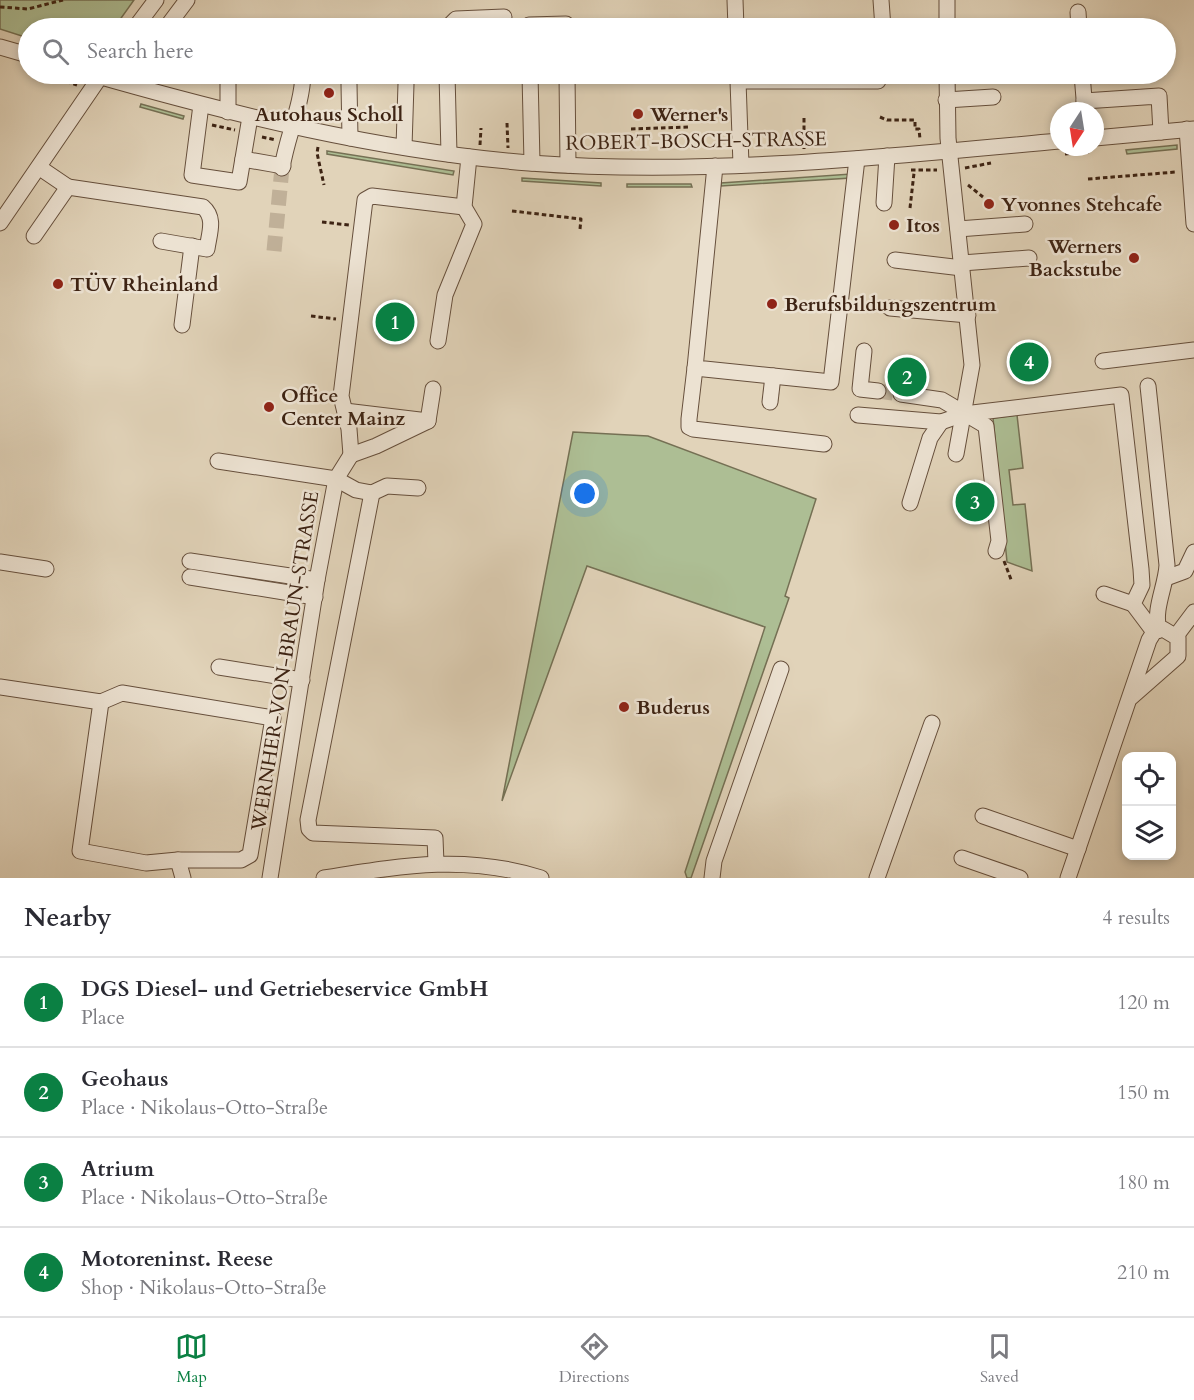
<!DOCTYPE html>
<meta charset="utf-8">
<style>
:root{--surface:#fff;--page:#f2f2f3;--text:#2b2b33;--muted:#7c7c81;--line:#e1e1e2;--accent:#0b8043}
body{margin:0;font-family:Cardo,serif;background:var(--page);color:var(--text)}
.controls{position:absolute;right:18px;bottom:18px;display:grid;overflow:hidden;border-radius:12px;box-shadow:0 3px 9px #0003}
.controls button{width:54px;height:54px;display:grid;place-items:center;padding:0;border:0;border-bottom:2px solid var(--line);background:var(--surface);color:var(--text);font:30px sans-serif}
.compass{position:absolute;left:1050px;top:102px;width:54px;height:54px;border-radius:50%;background:var(--surface);box-shadow:0 3px 9px #0003;rotate:192deg}
.you{position:absolute;left:585px;top:494px;width:21px;height:21px;margin:-15px;border:4px solid #fff;border-radius:50%;background:#1a73e8;box-shadow:0 0 0 9px #1a73e833}
.badge{display:grid;place-items:center;width:39px;height:39px;border-radius:50%;background:var(--accent);color:#fff;font-size:20px;font-weight:700}
.pin{position:absolute;translate:-50% -50%;border:3px solid #fff;box-shadow:0 2px 6px #0006}
.list{margin:0;padding:0;list-style:none}
h2{display:flex;justify-content:space-between;align-items:center;height:78px;margin:0;padding:0 24px;font-size:26px}
h2 small{font-size:20px;font-weight:400;color:var(--muted)}
.list li{display:grid;grid-template-columns:39px 1fr auto;gap:18px;align-items:center;box-sizing:border-box;height:90px;padding:0 24px;border-top:2px solid var(--line)}
.list b{display:block;font-size:22px;white-space:nowrap}
.list p{margin:0;font-size:20px;white-space:nowrap;color:var(--muted)}
.list em{font-size:20px;font-style:normal;color:var(--muted)}
.icon{flex:none;width:33px;height:33px;fill:none;stroke:currentColor;stroke-width:2;stroke-linecap:round;stroke-linejoin:round}
.map{position:relative;flex:none;width:1194px;height:878px;overflow:hidden}
.search{position:absolute;background:var(--surface);box-shadow:0 3px 9px #0003;left:18px;right:18px;top:18px;height:66px;display:flex;align-items:center;gap:15px;box-sizing:border-box;padding:0 21px;border-radius:33px;color:var(--muted);font-size:22px}
.sheet{height:438px;background:var(--surface)}
nav{display:flex;justify-content:space-around;align-items:center;box-sizing:border-box;height:84px;border-top:2px solid var(--line);background:var(--surface);font-size:16px;color:var(--muted)}
nav a{display:grid;justify-items:center;gap:3px}
nav .on{color:var(--accent)}
.map>svg:first-child{display:block}
.green{fill:#adbe94;stroke:#757054;stroke-width:1.5}
.lines{fill:none;stroke-linecap:round;stroke-linejoin:round}
.minor-tunnel{stroke:#c0b098;stroke-width:15;stroke-dasharray:15 8;stroke-linecap:butt}
.minor-casing{stroke:#664f3c;stroke-width:17}
.path{stroke:#3d2313;stroke-width:3;stroke-dasharray:4.5 3;stroke-linecap:butt}
.minor{stroke:#ece2d2;stroke-width:15}
.poi-dot{fill:#8f2418;stroke:#ece2d2;stroke-width:2}
.labels{text-anchor:middle;dominant-baseline:central;stroke-width:5;stroke-linejoin:round;paint-order:stroke}
.poi-label{font-size:20px;font-weight:bold;fill:#3d2313;stroke:#ece2d2;text-anchor:start}
.street-label{font-size:20px;fill:#3d2313;stroke:#ece2d2}
</style>
<div class="map">
<svg width="1194" height="878" viewBox="0 0 1194 878">
<rect width="100%" height="100%" fill="#e1d3b9"/>
<filter id="stains"><feTurbulence type="fractalNoise" baseFrequency=".00333" numOctaves="4"/><feColorMatrix values="0 0 0 0 .2 0 0 0 0 .09 0 0 0 0 .02 0 0 0 .5 -.17"/></filter>
<radialGradient id="worn" r=".72"><stop offset=".6" stop-color="#630" stop-opacity="0"/><stop offset="1" stop-color="#630" stop-opacity=".3"/></radialGradient>
<g class="green">
<polygon points="0,0 134,0 114,28 28,28 28,38 0,29"/>
<polygon points="141,104 184,116 183,119 140,107"/>
<polygon points="1177,145 1177,149 1127,154 1126,150"/>
<polygon points="327,151 454,171 453,175 327,154"/>
<polygon points="851,174 851,178 721,186 721,183"/>
<polygon points="522,178 601,183 601,186 522,181"/>
<polygon points="627,184 691,184 692,187 627,187"/>
<polygon points="1017,415 1023,468 1009,470 1013,505 1025,504 1032,571 1007,562 993,418"/>
<polygon points="573,432 648,436 816,499 785,596 789,598 691,878 687,878 685,872 765,627 587,566 502,801"/>
</g>
<g class="lines">
<g class="minor-tunnel">
<polyline points="274,251 282,168"/>
<polyline points="878,391 901,394"/>
</g>
<g class="minor-casing">
<g id="minor">
<polyline points="735,0 736,28"/>
<polyline points="881,0 883,28"/>
<polyline points="947,0 947,28"/>
<polyline points="1078,12 1079,28"/>
<polyline points="135,28 156,0"/>
<polyline points="166,28 187,0"/>
<polyline points="447,28 456,19 504,17"/>
<polyline points="529,28 529,25 566,24 566,28"/>
<polyline points="0,47 28,55"/>
<path d="M 91,74 C 234,115 380,151 529,163 C 705,176 883,157 1059,141"/>
<polyline points="447,74 449,154"/>
<polyline points="530,74 532,163"/>
<polyline points="567,74 568,165"/>
<polyline points="947,74 948,138 972,365 956,454"/>
<polyline points="1082,74 1085,111"/>
<polyline points="349,84 350,138"/>
<polyline points="946,100 993,97"/>
<polyline points="1084,101 1159,96 1161,132"/>
<polyline points="201,105 192,175 239,182 250,117"/>
<polyline points="228,112 228,74"/>
<polyline points="1187,129 1194,224"/>
<polyline points="1095,138 1194,129"/>
<polyline points="404,147 406,84"/>
<polyline points="243,159 283,166"/>
<polyline points="741,165 738,81 878,81 878,74"/>
<polyline points="715,166 695,368 831,382 857,159"/>
<path d="M 282,168 C 287,136 302,106 303,74"/>
<path d="M 68,187 L 203,207 C 216,218 209,234 207,249 L 161,241"/>
<polyline points="884,203 887,156"/>
<polyline points="0,223 102,74"/>
<polyline points="958,229 1025,224"/>
<polyline points="34,236 68,187 40,168"/>
<polyline points="895,260 962,268"/>
<polyline points="962,263 1029,258"/>
<polyline points="890,308 968,315"/>
<polyline points="182,325 192,246"/>
<polyline points="438,341 445,295 474,224 464,207 469,157"/>
<polyline points="864,351 860,389 878,391"/>
<polyline points="1103,361 1194,350"/>
<polyline points="695,368 689,419 689,427 693,429 824,444"/>
<path d="M 1148,386 L 1167,565 C 1166,586 1153,609 1159,630"/>
<polyline points="901,394 942,400 986,426 999,541 996,551"/>
<polyline points="770,402 773,376"/>
<polyline points="345,411 428,421"/>
<polyline points="858,415 941,422 964,414 1121,395 1141,569 1142,585 1133,604 1154,632"/>
<polyline points="351,455 349,429 341,396 365,200 372,196 464,207"/>
<polyline points="351,455 376,446 428,421 433,389"/>
<polyline points="218,461 336,479 356,490 372,493 387,486 418,488"/>
<polyline points="372,493 308,820 309,829 313,833 435,838 436,863"/>
<polyline points="910,503 930,438 941,422"/>
<polyline points="190,561 317,580"/>
<polyline points="0,562 46,569"/>
<polyline points="190,577 315,597"/>
<polyline points="1166,578 1185,571 1194,552"/>
<polyline points="1104,594 1133,604"/>
<polyline points="1176,636 1194,612"/>
<polyline points="219,667 302,680"/>
<polyline points="0,687 101,702 80,851 146,863 178,860 183,878"/>
<polyline points="101,702 122,693 273,718 250,855 241,860 178,860"/>
<polyline points="983,816 1078,849"/>
<polyline points="962,858 1020,878"/>
<polyline points="270,878 317,580 336,479 351,455"/>
<path d="M 324,878 C 400,866 466,854 541,878"/>
<polyline points="712,878 714,861 781,669"/>
<polyline points="877,878 932,723"/>
<polyline points="1068,878 1149,640 1154,632 1163,629 1178,638 1178,656 1129,699"/>
</g>
</g>
<g class="path">
<polyline points="0,7 28,9 63,0"/>
<polyline points="45,74 77,85"/>
<polyline points="880,117 887,120 915,120 915,129 919,129 920,139"/>
<polyline points="804,118 804,149"/>
<polyline points="507,123 508,148"/>
<polyline points="212,125 235,130"/>
<polyline points="631,129 688,127"/>
<polyline points="262,137 276,140"/>
<polyline points="480,145 481,128"/>
<polyline points="318,147 317,153 324,185"/>
<polyline points="1065,154 1089,152"/>
<polyline points="965,168 991,163"/>
<polyline points="911,170 937,170"/>
<polyline points="1088,179 1176,172"/>
<polyline points="968,185 983,197"/>
<polyline points="910,208 914,173"/>
<polyline points="512,211 581,219 580,229"/>
<polyline points="322,222 349,225"/>
<polyline points="311,316 336,319"/>
<polyline points="1004,561 1012,582"/>
</g>
<use href="#minor" class="minor"/>
</g>
<g class="poi-dot">
<circle cx="329" cy="93" r="6"/>
<circle cx="638" cy="114" r="6"/>
<circle cx="989" cy="204" r="6"/>
<circle cx="894" cy="225" r="6"/>
<circle cx="1134" cy="258" r="6"/>
<circle cx="58" cy="284" r="6"/>
<circle cx="772" cy="304" r="6"/>
<circle cx="269" cy="407" r="6"/>
<circle cx="624" cy="707" r="6"/>
</g>
<g class="labels">
<g class="poi-label">
<text x="329" y="114" text-anchor="middle">Autohaus Scholl</text>
<text x="650" y="114">Werner's</text>
<text x="1001" y="204">Yvonnes Stehcafe</text>
<text x="906" y="225">Itos</text>
<text x="1122" y="246" text-anchor="end">Werners<tspan x="1122" dy="23">Backstube</tspan></text>
<text x="70" y="284">TÜV Rheinland</text>
<text x="784" y="304">Berufsbildungszentrum</text>
<text x="281" y="395">Office<tspan x="281" dy="23">Center Mainz</tspan></text>
<text x="636" y="707">Buderus</text>
</g>
<g class="street-label">
<text transform="translate(696 141) rotate(-1)">ROBERT-BOSCH-STRASSE</text>
<text transform="translate(285 661) rotate(-81)">WERNHER-VON-BRAUN-STRASSE</text>
</g>
</g>
<rect width="100%" height="100%" filter="url(#stains)"/>
<rect width="100%" height="100%" fill="url(#worn)"/>
</svg>
<div class="controls">
<button><svg class="icon" aria-label="locate" viewBox="0 0 24 24"><circle cx="12" cy="12" r="6"/><path d="M12 2v4M12 18v4M2 12h4M18 12h4"/></svg></button>
<button><svg class="icon" aria-label="layers" viewBox="0 0 24 24"><path d="M12 4l9 5-9 5-9-5zM3 14l9 5 9-5"/></svg></button>
</div>
<svg class="compass" viewBox="-18 -18 36 36"><path d="M0-13l5 13h-10z" fill="#e53935"/><path d="M0 13l5-13h-10z" fill="#7c7c81"/></svg>
<div class="you"></div>
<div class="pin badge" style="left:395px;top:322px">1</div>
<div class="pin badge" style="left:907px;top:377px">2</div>
<div class="pin badge" style="left:975px;top:502px">3</div>
<div class="pin badge" style="left:1029px;top:362px">4</div>
<div class="search"><svg class="icon" aria-label="search" viewBox="0 0 24 24"><circle cx="10" cy="10" r="6"/><path d="M15 15l6 6"/></svg>Search here</div>
</div>
<section class="sheet">
<h2>Nearby<small>4 results</small></h2>
<ul class="list">
<li><span class="badge">1</span><div><b>DGS Diesel- und Getriebeservice GmbH</b><p>Place</p></div><em>120 m</em></li>
<li><span class="badge">2</span><div><b>Geohaus</b><p>Place · Nikolaus-Otto-Straße</p></div><em>150 m</em></li>
<li><span class="badge">3</span><div><b>Atrium</b><p>Place · Nikolaus-Otto-Straße</p></div><em>180 m</em></li>
<li><span class="badge">4</span><div><b>Motoreninst. Reese</b><p>Shop · Nikolaus-Otto-Straße</p></div><em>210 m</em></li>
</ul>
</section>
<nav>
<a class="on"><svg class="icon" aria-label="map" viewBox="0 0 24 24"><path d="M3 6l6-2 6 2 6-2v14l-6 2-6-2-6 2zM9 4v14M15 6v14"/></svg>Map</a>
<a><svg class="icon" aria-label="directions" viewBox="0 0 24 24"><path d="M12 3l9 9-9 9-9-9zM9 14v-3h6M13 9l2 2-2 2"/></svg>Directions</a>
<a><svg class="icon" aria-label="saved" viewBox="0 0 24 24"><path d="M7 4h10v16l-5-4-5 4z"/></svg>Saved</a>
</nav>
